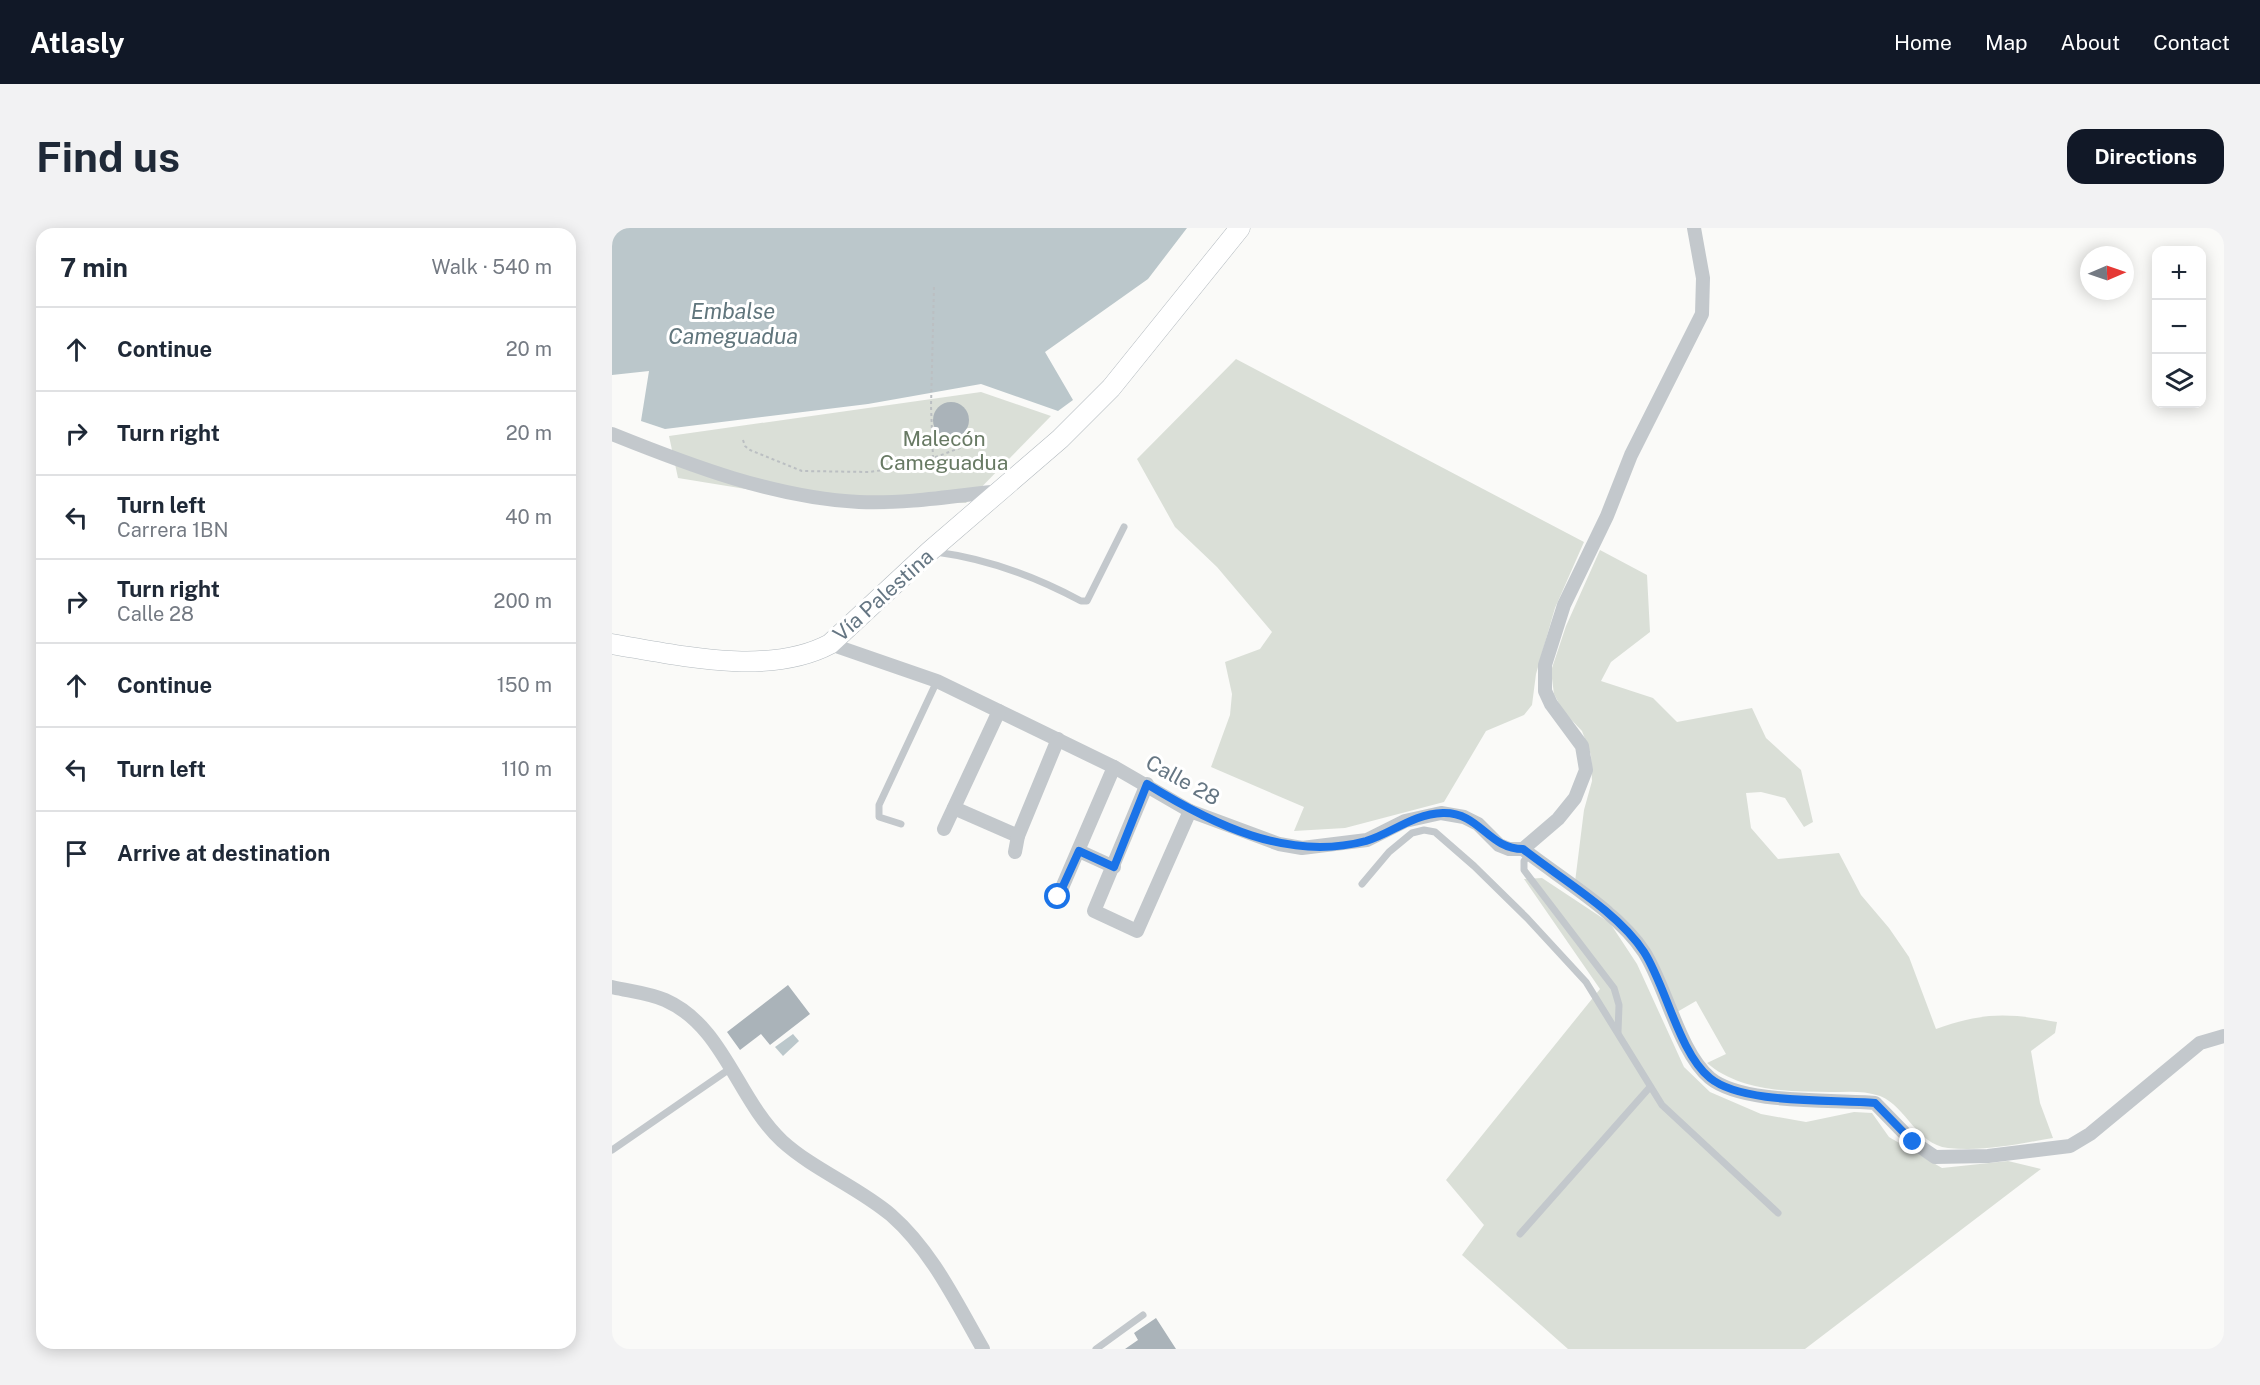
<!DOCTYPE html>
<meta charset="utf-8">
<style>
:root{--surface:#fff;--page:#f2f2f3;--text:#1f2937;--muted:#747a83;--line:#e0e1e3;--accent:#111827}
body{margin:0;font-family:"Public Sans",sans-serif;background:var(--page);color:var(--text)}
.controls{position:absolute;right:18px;top:18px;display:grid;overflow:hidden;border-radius:12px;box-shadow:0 3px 15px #0003}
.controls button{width:54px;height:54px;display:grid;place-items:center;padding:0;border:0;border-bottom:2px solid var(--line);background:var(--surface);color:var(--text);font:30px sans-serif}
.compass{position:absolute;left:1468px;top:18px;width:54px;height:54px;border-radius:50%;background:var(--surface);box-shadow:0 3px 15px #0003;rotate:88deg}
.stop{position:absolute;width:18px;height:18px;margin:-14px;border:4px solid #1a73e8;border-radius:50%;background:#fff}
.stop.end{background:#1a73e8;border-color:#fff;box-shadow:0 2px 6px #0008}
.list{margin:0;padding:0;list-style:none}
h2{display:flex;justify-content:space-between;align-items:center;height:78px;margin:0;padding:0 24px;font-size:26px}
h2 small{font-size:20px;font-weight:400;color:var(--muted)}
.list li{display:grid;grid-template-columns:39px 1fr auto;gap:18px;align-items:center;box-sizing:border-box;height:84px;padding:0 24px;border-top:2px solid var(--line)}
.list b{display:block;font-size:22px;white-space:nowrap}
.list p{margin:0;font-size:20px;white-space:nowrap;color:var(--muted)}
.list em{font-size:20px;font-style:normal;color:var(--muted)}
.icon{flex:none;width:33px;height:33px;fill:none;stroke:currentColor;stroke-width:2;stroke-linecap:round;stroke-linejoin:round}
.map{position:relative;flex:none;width:1612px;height:1121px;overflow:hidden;border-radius:18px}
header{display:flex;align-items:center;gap:36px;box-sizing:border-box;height:84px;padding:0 30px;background:var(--accent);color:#fff}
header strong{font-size:28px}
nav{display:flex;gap:33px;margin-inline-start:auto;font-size:21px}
.intro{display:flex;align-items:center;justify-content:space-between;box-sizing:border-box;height:144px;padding:0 36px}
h1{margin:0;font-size:42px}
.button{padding:15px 27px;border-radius:18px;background:var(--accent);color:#fff;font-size:21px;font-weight:700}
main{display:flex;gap:36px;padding:0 36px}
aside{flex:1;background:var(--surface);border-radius:18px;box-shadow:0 3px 15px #0003}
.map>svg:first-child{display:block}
.green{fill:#dadfd7}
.water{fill:#bbc7cb}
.building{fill:#aab3b9}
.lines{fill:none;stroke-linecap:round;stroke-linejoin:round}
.secondary-casing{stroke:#b3babf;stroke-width:21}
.path{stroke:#bbbfc2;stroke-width:2;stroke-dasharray:3 3;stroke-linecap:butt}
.lane{stroke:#c3c8cc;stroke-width:7}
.street{stroke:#c3c8cc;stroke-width:14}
.secondary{stroke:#fff;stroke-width:20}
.route{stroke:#1a73e8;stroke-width:8}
.labels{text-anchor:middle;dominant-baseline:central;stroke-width:6;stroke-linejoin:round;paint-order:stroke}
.park-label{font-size:21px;fill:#687a64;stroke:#fff}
.street-label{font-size:21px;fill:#657683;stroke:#fff}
.water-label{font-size:22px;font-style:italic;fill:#60757c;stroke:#fff}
</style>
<header>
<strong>Atlasly</strong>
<nav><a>Home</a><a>Map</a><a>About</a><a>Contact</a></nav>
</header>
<div class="intro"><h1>Find us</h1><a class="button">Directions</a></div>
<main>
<aside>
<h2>7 min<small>Walk · 540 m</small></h2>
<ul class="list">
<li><svg class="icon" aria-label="ahead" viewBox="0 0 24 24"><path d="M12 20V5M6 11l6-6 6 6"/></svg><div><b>Continue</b></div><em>20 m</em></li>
<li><svg class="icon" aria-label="right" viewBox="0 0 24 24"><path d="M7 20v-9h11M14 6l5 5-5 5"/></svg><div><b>Turn right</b></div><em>20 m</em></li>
<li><svg class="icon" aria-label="left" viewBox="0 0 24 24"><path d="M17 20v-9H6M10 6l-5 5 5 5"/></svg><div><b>Turn left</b><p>Carrera 1BN</p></div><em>40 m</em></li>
<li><svg class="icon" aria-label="right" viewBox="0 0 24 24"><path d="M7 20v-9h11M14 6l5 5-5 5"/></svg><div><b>Turn right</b><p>Calle 28</p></div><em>200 m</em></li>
<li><svg class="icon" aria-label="ahead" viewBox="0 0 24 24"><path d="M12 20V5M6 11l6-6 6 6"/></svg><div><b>Continue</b></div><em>150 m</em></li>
<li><svg class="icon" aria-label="left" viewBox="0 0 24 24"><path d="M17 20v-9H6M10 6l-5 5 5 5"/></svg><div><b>Turn left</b></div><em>110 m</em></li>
<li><svg class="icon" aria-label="arrive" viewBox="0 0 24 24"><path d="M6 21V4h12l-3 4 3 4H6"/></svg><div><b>Arrive at destination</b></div></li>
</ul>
</aside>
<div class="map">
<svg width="1612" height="1121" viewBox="0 0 1612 1121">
<rect width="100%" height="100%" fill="#fafaf8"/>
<g class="green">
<polygon points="624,131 972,314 943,380 924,446 920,477 912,487 874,503 832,574 733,600 682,603 692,579 599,539 618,487 620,466 613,434 648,421 660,404 605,339 563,299 525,231"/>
<polygon points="369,164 439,188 354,275 195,271 66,250 57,208"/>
<path d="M 988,322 L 1035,347 L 1038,404 L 999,434 L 989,453 L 1041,470 L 1065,494 L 1140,480 L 1154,510 L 1189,542 L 1201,594 L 1192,599 L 1173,570 L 1149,564 L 1134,565 L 1139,600 L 1166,631 L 1227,625 L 1249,667 L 1277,700 L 1297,729 L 1324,801 C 1372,784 1396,785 1445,794 L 1443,805 L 1419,823 L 1428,875 L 1441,910 C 1406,916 1371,924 1336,920 C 1304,916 1295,879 1268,868 C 1251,862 1235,864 1218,864 C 1177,864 1127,863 1095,835 L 1114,826 L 1084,773 L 1065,784 L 1033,716 L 1002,681 L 963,654 L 972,582 L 980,553 L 979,527 L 970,503 L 951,483 L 942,466 L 939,443 L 954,398 Z"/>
<polygon points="930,650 998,695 1025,736 1072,839 1098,864 1149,886 1194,894 1242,884 1260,885 1277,909 1330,940 1396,933 1429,941 1193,1121 956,1121 850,1027 872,997 834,952 988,761 912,651"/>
</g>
<g class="water">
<polygon points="0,0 575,0 536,51 433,124 461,172 446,183 369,156 256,176 53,201 29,193 37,143 0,147"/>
<polygon points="181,806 187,813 171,828 163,819"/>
</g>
<g class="building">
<circle cx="339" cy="192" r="18"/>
<polygon points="176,757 198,786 158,817 149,806 128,822 115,804"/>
<polygon points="544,1090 564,1121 513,1121 526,1112 522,1105"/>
</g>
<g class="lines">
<g class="secondary-casing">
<path id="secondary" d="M 0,416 C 66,427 156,449 218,416 L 318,323 L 448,211 L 499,160 L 628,0"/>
</g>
<g class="path">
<polyline points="131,212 133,218 138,222 190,243 257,244 300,238 353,218"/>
<polyline points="321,230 319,178 322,59"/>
</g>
<g class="lane">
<path d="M 324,324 C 376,331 423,348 469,373 L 475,373 L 512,299"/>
<polyline points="289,596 267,589 267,577 325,453"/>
<polyline points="917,626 912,633 912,642 1002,760 1007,777 1006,804"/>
<polyline points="750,656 777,624 800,605 812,602 823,604 862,638 915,690 974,754 1050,877 1166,985"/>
<polyline points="0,922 119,840"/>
<polyline points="908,1006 1038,859"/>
<polyline points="484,1121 531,1087"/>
</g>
<g class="street">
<path d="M 0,206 C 77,237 163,270 247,274 C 294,276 341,268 388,263"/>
<polyline points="218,416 325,453 502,539 578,583 667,616 690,620 755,612 793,593 829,585 852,589 866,596 887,617 897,621 911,621"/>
<polyline points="535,556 482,683 525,703 578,583"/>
<polyline points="342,580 406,608"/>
<polyline points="332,601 387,483"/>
<path d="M 911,621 C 949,651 1006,684 1032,724 C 1054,758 1067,824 1098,850 C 1131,877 1221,871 1263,875 L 1301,914 L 1323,929 L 1376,928 L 1458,918 L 1478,906 L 1588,815 L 1612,808"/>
<polyline points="911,621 946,591 963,570 974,542 970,518 939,476 933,463 933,437 952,377 995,288 1019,227 1090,86 1091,50 1082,0"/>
<polyline points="467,623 502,639"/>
<polyline points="403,624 406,608 446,511"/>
<polyline points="446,669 502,539"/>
<path d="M 0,759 C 17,763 37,765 53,772 C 112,798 125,871 170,913 C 202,942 246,959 279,987 C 320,1023 344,1074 371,1121"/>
</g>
<use href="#secondary" class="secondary"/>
</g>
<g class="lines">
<path class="route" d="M 446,669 L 467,623 L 502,639 L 535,556 C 600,596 675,634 754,613 C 781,605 800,586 831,585 C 868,584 876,621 911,621 C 949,651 1006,684 1032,724 C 1054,758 1067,825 1098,850 C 1131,877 1221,871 1263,875 L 1301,914"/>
</g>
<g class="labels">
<g class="park-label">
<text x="332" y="210">Malecón<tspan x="332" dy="24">Cameguadua</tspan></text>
</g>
<g class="street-label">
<text transform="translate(271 367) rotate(-42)">Vía Palestina</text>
<text transform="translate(571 552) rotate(29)">Calle 28</text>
</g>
<g class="water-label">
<text x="121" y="83">Embalse<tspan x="121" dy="25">Cameguadua</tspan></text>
</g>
</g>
</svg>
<div class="controls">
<button>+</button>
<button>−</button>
<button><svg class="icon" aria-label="layers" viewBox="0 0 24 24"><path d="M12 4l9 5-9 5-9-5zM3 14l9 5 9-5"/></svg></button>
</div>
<svg class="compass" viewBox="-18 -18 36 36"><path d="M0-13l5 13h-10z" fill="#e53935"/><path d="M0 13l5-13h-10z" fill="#747a83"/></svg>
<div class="stop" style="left:446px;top:669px"></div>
<div class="stop end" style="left:1301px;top:914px"></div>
</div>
</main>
